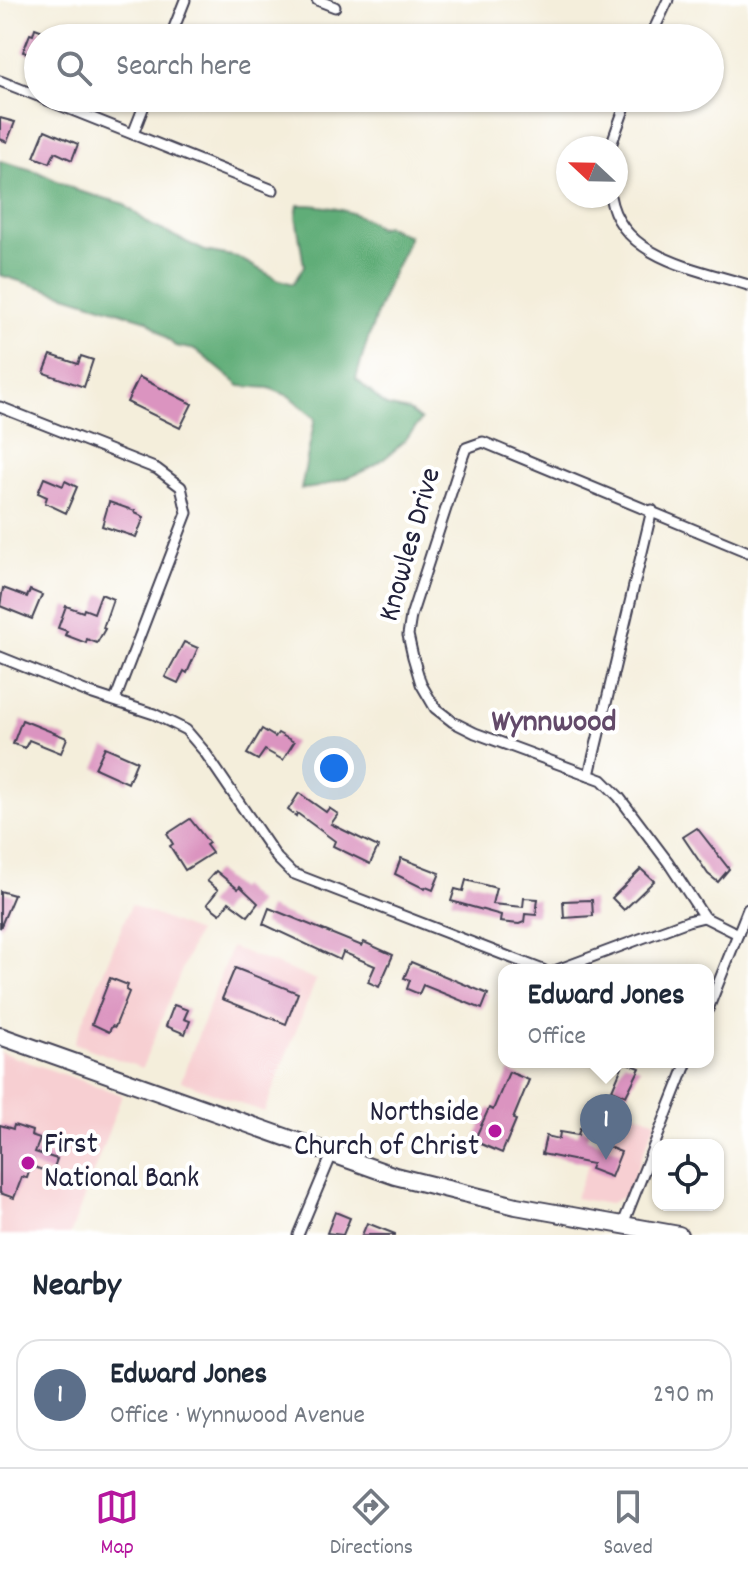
<!DOCTYPE html>
<meta charset="utf-8">
<style>
:root{--surface:#fff;--page:#f2f2f3;--text:#1f2937;--muted:#747a83;--line:#e0e1e3;--accent:#b5179e}
body{margin:0;font-family:Dekko,sans-serif;background:var(--page);color:var(--text)}
.controls{position:absolute;right:24px;bottom:24px;display:grid;overflow:hidden;border-radius:16px;box-shadow:0 2px 6px #0004}
.controls button{width:72px;height:72px;display:grid;place-items:center;padding:0;border:0;border-bottom:2px solid var(--line);background:var(--surface);color:var(--text);font:40px sans-serif}
.compass{position:absolute;left:556px;top:136px;width:72px;height:72px;border-radius:50%;background:var(--surface);box-shadow:0 2px 6px #0004;rotate:292deg}
.you{position:absolute;left:334px;top:768px;width:28px;height:28px;margin:-20px;border:6px solid #fff;border-radius:50%;background:#1a73e8;box-shadow:0 0 0 12px #1a73e833}
.badge{display:grid;place-items:center;width:52px;height:52px;border-radius:50%;background:var(--accent);color:#fff;font-size:26px;font-weight:700}
.pin{position:absolute;translate:-50% -66px;filter:drop-shadow(0 2px 4px #0008)}
.pin::after{content:'';position:absolute;top:42px;width:28px;height:24px;background:inherit;clip-path:polygon(0 0,100% 0,50% 100%)}
.popup{position:absolute;left:498px;top:964px;width:216px;height:104px;box-sizing:border-box;display:grid;place-content:center;border-radius:16px;background:var(--surface);filter:drop-shadow(0 2px 6px #0005);font-size:26px;white-space:nowrap;color:var(--muted)}
.popup b{font-size:30px;color:var(--text)}
.popup::after{content:'';position:absolute;left:50%;top:100%;margin-left:-16px;border:16px solid transparent;border-top-color:var(--surface)}
.list{margin:0;padding:0;list-style:none}
h2{display:flex;justify-content:space-between;align-items:center;height:104px;margin:0;padding:0 32px;font-size:34px}
h2 small{font-size:26px;font-weight:400;color:var(--muted)}
.list li{display:grid;grid-template-columns:52px 1fr auto;gap:24px;align-items:center;box-sizing:border-box;height:112px;margin:0 16px 16px;padding:0 16px;border:2px solid var(--line);border-radius:24px}
.list b{display:block;font-size:30px;white-space:nowrap}
.list p{margin:0;font-size:26px;white-space:nowrap;color:var(--muted)}
.list em{font-size:26px;font-style:normal;color:var(--muted)}
.icon{flex:none;width:44px;height:44px;fill:none;stroke:currentColor;stroke-width:2;stroke-linecap:round;stroke-linejoin:round}
.map{position:relative;flex:none;width:748px;height:1235px;overflow:hidden}
.search{position:absolute;background:var(--surface);box-shadow:0 2px 6px #0004;left:24px;right:24px;top:24px;height:88px;display:flex;align-items:center;gap:20px;box-sizing:border-box;padding:0 28px;border-radius:44px;color:var(--muted);font-size:30px}
.sheet{height:232px;background:var(--surface)}
nav{display:flex;justify-content:space-around;align-items:center;box-sizing:border-box;height:112px;border-top:2px solid var(--line);background:var(--surface);font-size:22px;color:var(--muted)}
nav a{display:grid;justify-items:center;gap:4px}
nav .on{color:var(--accent)}
.map>svg:first-child{display:block}
.built{fill:#f7cfd2}
.forest{fill:#60ad78;stroke:#41685a;stroke-width:2}
.building{fill:#db94c0}
.lines{fill:none;stroke-linecap:round;stroke-linejoin:round}
.street-casing{stroke:#424153;stroke-width:13}
.highway-casing{stroke:#424153;stroke-width:20}
.street{stroke:#fff;stroke-width:9}
.highway{stroke:#fff;stroke-width:16}
.poi-dot{fill:#b5179e;stroke:#fff;stroke-width:3}
.labels{text-anchor:middle;dominant-baseline:central;stroke-width:8;stroke-linejoin:round;paint-order:stroke}
.street-label{font-size:30px;fill:#22223b;stroke:#fff}
.poi-label{font-size:30px;fill:#22223b;stroke:#fff;text-anchor:end}
.neighbourhood-label{font-size:32px;font-weight:bold;fill:#634a6a;stroke:#fff}
</style>
<div class="map">
<svg width="748" height="1235" viewBox="0 0 748 1235">
<rect width="100%" height="100%" fill="#fff"/>
<filter id="ink" filterUnits="userSpaceOnUse"><feTurbulence type="fractalNoise" baseFrequency=".0125" numOctaves="2"/><feDisplacementMap in="SourceGraphic" scale="16" xChannelSelector="R" yChannelSelector="G"/><feConvolveMatrix kernelMatrix="1 2 1 2 8 2 1 2 1" color-interpolation-filters="sRGB"/></filter>
<filter id="wash" filterUnits="userSpaceOnUse"><feTurbulence type="fractalNoise" baseFrequency=".006" numOctaves="4" result="noise"/><feDisplacementMap in="SourceGraphic" scale="32" xChannelSelector="R" yChannelSelector="G"/><feGaussianBlur stdDeviation="1.8" result="paint"/><feColorMatrix in="noise" values="0 0 0 0 0 0 0 0 0 0 0 0 0 0 0 0 0 1.4 0 .05"/><feComposite in="paint" operator="in"/></filter>
<g filter="url(#wash)">
<rect width="100%" height="100%" fill="#f4eedb"/>
<g class="built">
<polygon points="131,905 197,932 142,1068 74,1043"/>
<polygon points="231,947 316,980 264,1112 181,1081"/>
<polygon points="0,1052 122,1095 70,1235 0,1235"/>
<polygon points="612,1104 656,1121 628,1191 624,1196 609,1204 575,1198"/>
</g>
<path class="forest" d="M 0,161 L 36,171 L 78,191 L 122,203 L 151,225 L 205,251 L 237,257 L 277,279 L 293,284 L 304,266 L 296,216 L 298,205 C 323,204 360,211 378,228 L 386,226 L 409,236 C 405,253 395,266 389,282 C 376,314 365,346 356,379 L 386,406 L 409,411 L 421,420 C 401,449 377,469 343,479 C 325,484 322,488 301,489 L 315,418 L 289,396 L 269,388 L 240,386 L 196,350 L 175,346 L 147,320 L 0,275 Z"/>
<g id="blocks">
<g class="building">
<polygon points="35,28 59,37 38,38 38,57 23,52 30,34 33,35"/>
<polygon points="0,118 15,122 7,142 0,139"/>
<polygon points="45,130 78,144 72,160 55,152 50,163 34,157"/>
<polygon points="51,355 78,364 81,356 93,360 84,387 44,373"/>
<polygon points="139,377 192,404 180,428 127,402"/>
<polygon points="44,478 63,486 65,481 77,487 66,513 45,503 47,497 38,493"/>
<polygon points="109,502 135,511 135,513 144,517 136,537 102,526"/>
<polygon points="3,588 27,597 30,590 42,595 32,619 0,606"/>
<polygon points="101,594 113,599 103,628 105,629 97,643 87,639 86,643 65,635 67,631 58,628 66,606 83,612 84,609 94,613"/>
<polygon points="184,642 198,648 187,673 184,671 178,683 165,677"/>
<polygon points="22,720 67,738 61,753 29,740 25,748 13,744"/>
<polygon points="262,729 275,737 278,733 294,742 283,760 265,750 258,760 247,754"/>
<polygon points="105,747 137,761 128,783 95,768"/>
<polygon points="299,793 326,812 329,808 338,814 331,824 378,847 370,864 333,846 335,841 297,813 296,816 288,810"/>
<polygon points="190,819 209,843 206,845 212,853 185,870 170,846 173,844 167,834"/>
<polygon points="697,828 729,869 718,882 708,874 683,837"/>
<polygon points="401,858 440,873 433,890 426,887 425,889 395,874"/>
<polygon points="641,869 654,881 624,910 612,898"/>
<polygon points="216,871 238,889 240,886 258,903 248,916 229,902 220,914 207,904 218,890 207,881"/>
<polygon points="466,880 496,888 492,904 523,907 524,898 538,899 536,915 525,914 524,922 519,924 500,922 501,915 451,901 455,889 463,891"/>
<polygon points="0,891 14,895 0,928"/>
<polygon points="592,900 593,916 564,918 563,901"/>
<polygon points="269,908 362,946 364,942 393,955 379,987 368,982 375,966 343,952 340,960 263,924"/>
<polygon points="411,962 488,994 482,1009 423,985 419,994 407,989 410,980 404,978"/>
<polygon points="235,968 298,993 286,1024 222,999"/>
<polygon points="110,978 128,985 126,990 129,992 115,1027 112,1026 109,1032 92,1024"/>
<polygon points="174,1005 188,1010 184,1019 190,1021 185,1034 166,1026"/>
<polygon points="624,1062 640,1068 626,1096 612,1090"/>
<polygon points="509,1072 529,1080 513,1119 516,1120 502,1153 474,1141 489,1108 493,1110"/>
<polygon points="0,1125 13,1129 14,1125 32,1131 31,1136 40,1139 35,1152 57,1159 52,1173 31,1166 27,1178 22,1177 14,1198 0,1193"/>
<polygon points="580,1128 589,1131 587,1138 621,1152 611,1177 590,1169 592,1164 542,1154 546,1136 559,1139 560,1132 578,1135"/>
<polygon points="335,1212 350,1218 343,1235 327,1233"/>
<polygon points="367,1223 395,1234 395,1235 362,1235"/>
</g>
</g>
</g>
<g filter="url(#ink)">
<use href="#blocks" fill-opacity="0" stroke="#424153" stroke-width="2"/>
<g class="lines">
<g class="street-casing">
<g id="street">
<polyline points="317,0 335,7"/>
<polyline points="170,38 185,0"/>
<polyline points="650,38 668,0"/>
<polyline points="0,81 38,96"/>
<polyline points="42,98 273,190"/>
<polyline points="133,134 147,98"/>
<polyline points="610,148 628,98"/>
<path d="M 610,196 C 621,259 698,269 748,285"/>
<polyline points="0,407 157,469 181,487 187,513 115,700"/>
<polyline points="0,657 90,693 154,714 186,730 204,751 277,858 292,873 543,970"/>
<polyline points="589,775 652,510"/>
<polyline points="738,934 704,917 668,862 619,797 602,780 475,733 453,722 435,708 421,684 413,657 408,635 411,616 462,459 466,448 483,442 748,552"/>
<polyline points="557,970 688,921 704,917"/>
<polyline points="708,1009 748,909"/>
<polyline points="623,1224 687,1062"/>
<polyline points="298,1235 332,1154"/>
</g>
</g>
<g class="highway-casing">
<polyline id="highway" points="0,1036 395,1176 516,1206 679,1235"/>
</g>
<use href="#street" class="street"/>
<use href="#highway" class="highway"/>
</g>
</g>
<g class="poi-dot">
<circle cx="495" cy="1131" r="8"/>
<circle cx="28" cy="1163" r="8"/>
</g>
<g class="labels">
<g class="street-label">
<text transform="translate(412 545) rotate(-74)">Knowles Drive</text>
</g>
<g class="poi-label">
<text x="479" y="1114">Northside<tspan x="479" dy="34">Church of Christ</tspan></text>
<text x="44" y="1146" text-anchor="start">First<tspan x="44" dy="34">National Bank</tspan></text>
</g>
<g class="neighbourhood-label">
<text x="554" y="724">Wynnwood</text>
</g>
</g>
</svg>
<div class="controls">
<button><svg class="icon" aria-label="locate" viewBox="0 0 24 24"><circle cx="12" cy="12" r="6"/><path d="M12 2v4M12 18v4M2 12h4M18 12h4"/></svg></button>
</div>
<svg class="compass" viewBox="-18 -18 36 36"><path d="M0-13l5 13h-10z" fill="#e53935"/><path d="M0 13l5-13h-10z" fill="#747a83"/></svg>
<div class="you"></div>
<div class="pin badge" style="left:606px;top:1160px;background:#5c6f8a">1</div>
<div class="popup"><b>Edward Jones</b>Office</div>
<div class="search"><svg class="icon" aria-label="search" viewBox="0 0 24 24"><circle cx="10" cy="10" r="6"/><path d="M15 15l6 6"/></svg>Search here</div>
</div>
<section class="sheet">
<h2>Nearby<small></small></h2>
<ul class="list">
<li><span class="badge" style="background:#5c6f8a">1</span><div><b>Edward Jones</b><p>Office · Wynnwood Avenue</p></div><em>290 m</em></li>
</ul>
</section>
<nav>
<a class="on"><svg class="icon" aria-label="map" viewBox="0 0 24 24"><path d="M3 6l6-2 6 2 6-2v14l-6 2-6-2-6 2zM9 4v14M15 6v14"/></svg>Map</a>
<a><svg class="icon" aria-label="directions" viewBox="0 0 24 24"><path d="M12 3l9 9-9 9-9-9zM9 14v-3h6M13 9l2 2-2 2"/></svg>Directions</a>
<a><svg class="icon" aria-label="saved" viewBox="0 0 24 24"><path d="M7 4h10v16l-5-4-5 4z"/></svg>Saved</a>
</nav>
